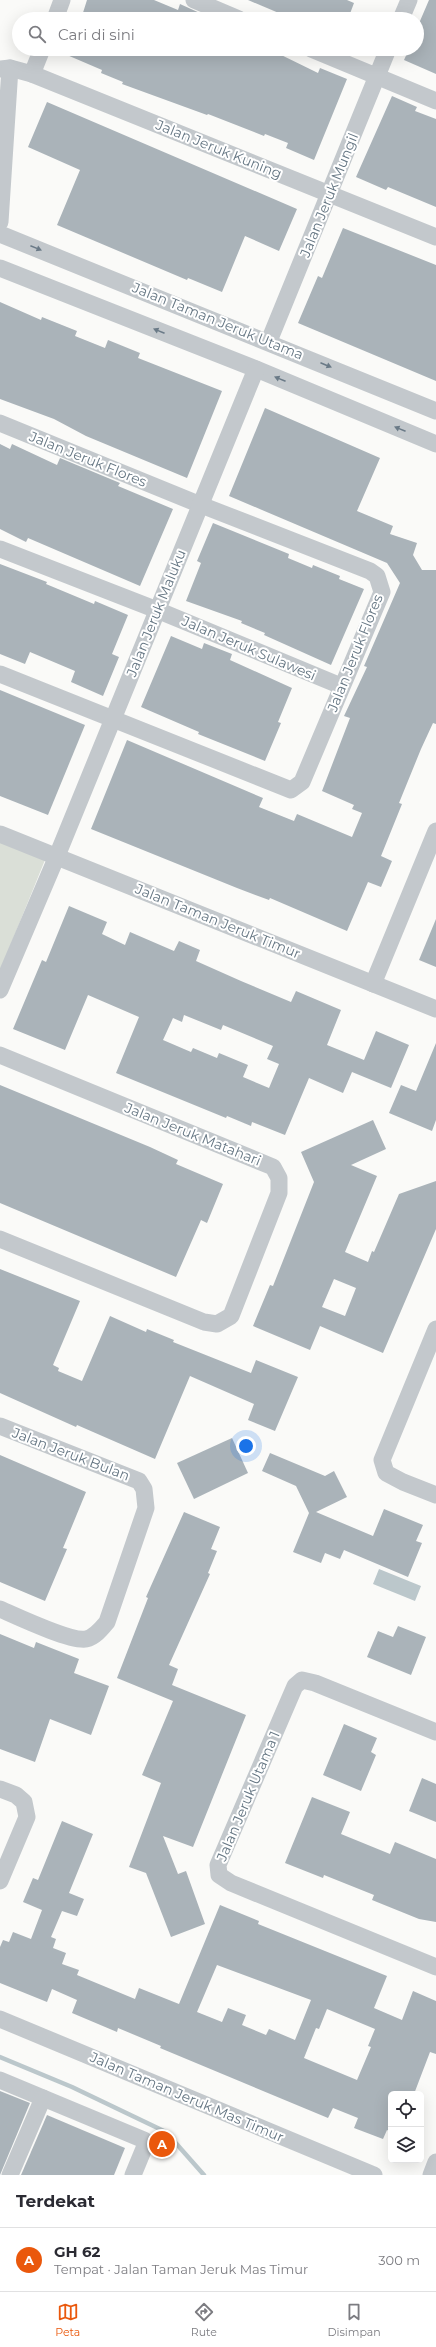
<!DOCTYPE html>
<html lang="id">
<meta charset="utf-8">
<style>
:root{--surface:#fff;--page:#f2f2f3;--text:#2b2b33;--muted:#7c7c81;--line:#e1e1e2;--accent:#ea580c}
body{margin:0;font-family:Montserrat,sans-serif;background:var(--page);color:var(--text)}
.controls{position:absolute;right:12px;bottom:12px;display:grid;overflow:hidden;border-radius:6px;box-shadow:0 4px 16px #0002}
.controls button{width:36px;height:36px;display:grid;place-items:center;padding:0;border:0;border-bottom:1px solid var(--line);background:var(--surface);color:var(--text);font:20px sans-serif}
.you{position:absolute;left:246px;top:1446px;width:14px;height:14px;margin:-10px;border:3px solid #fff;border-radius:50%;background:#1a73e8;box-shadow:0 0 0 6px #1a73e833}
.badge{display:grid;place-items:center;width:26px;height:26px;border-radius:50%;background:var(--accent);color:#fff;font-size:13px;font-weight:700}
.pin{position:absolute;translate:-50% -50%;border:2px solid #fff;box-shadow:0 1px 4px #0006}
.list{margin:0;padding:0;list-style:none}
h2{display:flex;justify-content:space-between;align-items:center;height:52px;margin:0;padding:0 16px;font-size:17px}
h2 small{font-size:13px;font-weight:400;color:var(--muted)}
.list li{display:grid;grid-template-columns:26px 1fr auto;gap:12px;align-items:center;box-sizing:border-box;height:64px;padding:0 16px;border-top:1px solid var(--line)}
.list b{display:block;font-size:15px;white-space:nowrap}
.list p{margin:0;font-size:13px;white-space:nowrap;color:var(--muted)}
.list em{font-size:13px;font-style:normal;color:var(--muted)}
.icon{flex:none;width:22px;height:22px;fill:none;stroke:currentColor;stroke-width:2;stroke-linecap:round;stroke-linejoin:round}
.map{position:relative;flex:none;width:436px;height:2175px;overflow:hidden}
.search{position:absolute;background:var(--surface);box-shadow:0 4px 16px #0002;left:12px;right:12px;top:12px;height:44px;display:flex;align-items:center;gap:10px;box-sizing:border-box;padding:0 14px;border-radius:22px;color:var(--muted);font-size:15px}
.sheet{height:116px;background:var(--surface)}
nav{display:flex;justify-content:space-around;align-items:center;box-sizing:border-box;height:56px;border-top:1px solid var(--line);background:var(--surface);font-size:11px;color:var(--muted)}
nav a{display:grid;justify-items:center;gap:2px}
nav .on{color:var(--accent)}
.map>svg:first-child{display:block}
.green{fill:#dadfd7}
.water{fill:#bbc7cb}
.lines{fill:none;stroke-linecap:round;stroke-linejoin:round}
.stream{stroke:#bbc7cb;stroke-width:4.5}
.building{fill:#aab3b9;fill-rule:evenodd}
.minor{stroke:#c3c8cc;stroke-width:17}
.oneway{fill:#6a7a87}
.labels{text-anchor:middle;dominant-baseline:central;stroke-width:4;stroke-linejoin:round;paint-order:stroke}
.street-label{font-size:14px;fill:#657683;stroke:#fff}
</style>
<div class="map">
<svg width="436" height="2175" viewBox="0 0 436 2175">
<rect width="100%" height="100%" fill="#fafaf8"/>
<polygon class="green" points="0,837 47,855 0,971"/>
<polygon class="water" points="379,1569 421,1586 415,1601 373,1584"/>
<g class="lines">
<polyline class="stream" points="0,2057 72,2087 166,2132 204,2175"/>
</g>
<g class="building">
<polygon points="87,0 154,0 178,10 180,4 213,19 81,19"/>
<polygon points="248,0 347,0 354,3 348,19 293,19"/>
<polygon points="429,0 436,0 436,74 404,60 409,49 417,49 417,28"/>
<polygon points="53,49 269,49 318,73 320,68 347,79 314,160 286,148 288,143 265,134 264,136 208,114 207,115 122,84 123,82 101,73 102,70"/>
<polygon points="392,96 417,107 415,111 436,119 436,207 388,187 386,190 356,177"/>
<polygon points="47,102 297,209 279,251 245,236 222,292 188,278 187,280 57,225 80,170 28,147"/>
<polygon points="343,228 436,265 436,381 298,323 318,276 322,278"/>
<polygon points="0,302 41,320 42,317 77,331 75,336 105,348 108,340 140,353 138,358 222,391 187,478 86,436 54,419 0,399"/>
<polygon points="265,408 380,458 357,511 393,526 390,534 417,543 413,555 422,570 436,570 436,724 433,723 421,749 399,803 402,804 381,856 392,861 381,887 368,882 347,931 270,898 269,900 237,888 91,829 127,740 263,798 259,807 294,821 297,814 352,837 362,813 352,809 354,805 322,791 350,718 344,716 367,667 364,666 400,583 387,563 229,496"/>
<polygon points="0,444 10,449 12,444 57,465 60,458 120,483 118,486 173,509 140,586 28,538 26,542 0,529"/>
<polygon points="213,523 289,554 288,558 312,568 313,565 340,576 339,579 364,589 331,665 264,635 265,633 241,623 242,621 186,601 201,563 197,561"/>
<polygon points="0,564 47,582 46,584 94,604 95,601 128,615 112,654 119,657 103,696 71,682 75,671 30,652 25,664 0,654"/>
<polygon points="171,636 202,649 204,643 232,654 230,660 292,688 278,722 281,723 265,761 198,734 199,732 141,707"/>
<polygon points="0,690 85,725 48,815 0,796"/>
<path d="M 69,906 L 107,922 L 102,934 L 125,945 L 130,932 L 174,951 L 179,941 L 200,950 L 196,961 L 241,981 L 291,1002 L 296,991 L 341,1010 L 327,1045 L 364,1060 L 376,1031 L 409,1045 L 391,1088 L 352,1072 L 343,1093 L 309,1078 L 285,1135 L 252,1122 L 251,1126 L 227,1116 L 226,1118 L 116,1073 L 139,1017 L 88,995 L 65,1050 L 13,1029 L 42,960 L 46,962 ZM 184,1015 L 221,1030 L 223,1025 L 273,1046 L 267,1059 L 279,1064 L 269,1088 L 243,1077 L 248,1065 L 219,1053 L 217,1058 L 193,1048 L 191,1052 L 163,1040 L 173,1018 L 182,1022 Z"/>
<polygon points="436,919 436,967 419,960"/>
<polygon points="436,1043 436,1120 432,1131 389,1113 401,1085 416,1091"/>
<polygon points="0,1085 150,1147 178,1160 176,1164 223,1184 207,1223 201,1220 176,1277 0,1203"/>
<path d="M 373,1120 L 386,1149 L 351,1165 L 377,1176 L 345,1252 L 368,1262 L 372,1251 L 374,1252 L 399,1194 L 436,1181 L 436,1229 L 383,1353 L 320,1326 L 310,1350 L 253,1326 L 270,1285 L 273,1286 L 314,1182 L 301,1152 ZM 334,1279 L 356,1288 L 345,1316 L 322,1307 Z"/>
<polygon points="0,1269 80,1301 53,1365 59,1368 58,1371 82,1381 110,1316 146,1332 147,1329 174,1340 173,1342 251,1373 256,1360 298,1377 275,1431 248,1420 254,1404 190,1376 155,1459 77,1425 76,1427 0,1393"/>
<polygon points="232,1438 248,1473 194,1499 177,1463"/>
<polygon points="270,1453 325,1476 334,1471 347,1497 316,1512 373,1536 384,1509 423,1525 416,1541 422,1543 408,1577 344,1550 340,1559 325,1553 321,1563 293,1552 309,1513 296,1486 262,1471"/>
<polygon points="0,1455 86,1492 63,1548 67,1549 45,1601 0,1582"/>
<polygon points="184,1512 220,1527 211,1549 217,1551 208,1573 210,1574 169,1665 178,1669 172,1685 246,1715 193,1847 163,1836 178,1874 186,1871 205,1924 171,1937 146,1873 129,1867 161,1783 142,1775 173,1701 117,1678 148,1598 146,1597"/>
<polygon points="398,1626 426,1637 411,1675 367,1657 378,1631 393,1637"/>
<polygon points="0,1634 34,1648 36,1642 79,1659 74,1673 109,1686 91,1735 50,1719 35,1762 0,1749"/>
<polygon points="344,1724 377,1738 371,1752 376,1755 361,1791 323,1775"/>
<polygon points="422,1778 436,1784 436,1822 409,1811"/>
<polygon points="312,1797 350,1812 341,1834 390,1854 395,1842 436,1859 436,1922 419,1919 372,1900 374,1895 324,1875 323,1878 285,1863"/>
<path d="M 62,1821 L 93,1834 L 69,1893 L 84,1899 L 77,1916 L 62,1911 L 51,1937 L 56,1939 L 53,1948 L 66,1953 L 62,1964 L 79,1970 L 77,1975 L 135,1999 L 139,1988 L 179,2004 L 220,1905 L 259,1921 L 258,1924 L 387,1976 L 374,2008 L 402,2020 L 413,1991 L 436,2001 L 436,2054 L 430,2052 L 414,2094 L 391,2094 L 391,2132 L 387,2130 L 383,2139 L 354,2128 L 358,2118 L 333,2108 L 328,2118 L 160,2048 L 161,2046 L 118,2028 L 117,2032 L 72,2013 L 77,2000 L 52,1989 L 47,2002 L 0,1983 L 0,1947 L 3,1940 L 9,1942 L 13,1932 L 31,1939 L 42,1910 L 23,1902 L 33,1878 L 38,1880 ZM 217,1965 L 311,2000 L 295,2040 L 269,2029 L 266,2035 L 242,2025 L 246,2015 L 228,2008 L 222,2022 L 197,2012 ZM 327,2009 L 375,2029 L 368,2046 L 371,2047 L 357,2080 L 304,2058 L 316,2028 L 319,2029 Z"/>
<polygon points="0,2091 30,2103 0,2175"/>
<polygon points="47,2115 125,2148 114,2175 21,2175"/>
</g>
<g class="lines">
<g class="minor">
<polyline points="194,0 239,19"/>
<polyline points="55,19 62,0"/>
<polyline points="401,19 409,0"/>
<polyline points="311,49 436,101"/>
<polyline points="0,69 10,68 32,74 436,237"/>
<polyline points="32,74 42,49"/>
<polyline points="0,222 10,68"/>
<polyline points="0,234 436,411"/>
<polyline points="0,268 256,369 436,444"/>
<polyline points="269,341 388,49"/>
<polyline points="0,423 201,505 370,571 377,576 382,592 302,782 291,790 0,674"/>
<polyline points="0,549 157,610 341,686"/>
<polyline points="0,834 436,1009"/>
<polyline points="373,984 436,831"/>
<polyline points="0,990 57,856 256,369"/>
<polyline points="0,1055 273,1167 279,1178 279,1193 231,1316 217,1324 204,1322 0,1239"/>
<polyline points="436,1329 382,1460 386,1473 403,1482 436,1495"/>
<path d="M 0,1426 L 139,1481 L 144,1489 L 146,1508 L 107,1622 C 102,1628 95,1637 86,1639 C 71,1642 16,1616 0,1609"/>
<polyline points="436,1732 315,1683 302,1680 295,1686 218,1865 219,1875 231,1883 436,1967"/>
<polyline points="0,1789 16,1795 24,1802 27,1817 0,1881"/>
<polyline points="0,2019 374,2175"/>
<polyline points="0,2080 144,2140 145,2146 133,2175"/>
<polyline points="10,2175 43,2098"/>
<polyline points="431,2175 436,2162"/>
</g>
</g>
<defs><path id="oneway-solid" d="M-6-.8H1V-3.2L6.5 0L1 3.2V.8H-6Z"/></defs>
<g class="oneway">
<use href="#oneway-solid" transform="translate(36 248) rotate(22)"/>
<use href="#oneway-solid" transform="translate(159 331) rotate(-158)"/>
<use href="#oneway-solid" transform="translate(326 365) rotate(23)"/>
<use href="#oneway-solid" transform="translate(280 379) rotate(-158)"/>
<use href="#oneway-solid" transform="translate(400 429) rotate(-158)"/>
</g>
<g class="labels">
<g class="street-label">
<text transform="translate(219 149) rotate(22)">Jalan Jeruk Kuning</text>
<text transform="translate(329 195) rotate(-68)">Jalan Jeruk Mungil</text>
<text transform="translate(218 321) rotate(22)">Jalan Taman Jeruk Utama</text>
<text transform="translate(88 459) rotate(22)">Jalan Jeruk Flores</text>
<text transform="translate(156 613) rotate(-68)">Jalan Jeruk Maluku</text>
<text transform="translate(249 648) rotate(23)">Jalan Jeruk Sulawesi</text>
<text transform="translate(355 653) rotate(-68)">Jalan Jeruk Flores</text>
<text transform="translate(218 921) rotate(22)">Jalan Taman Jeruk Timur</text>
<text transform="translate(193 1134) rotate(22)">Jalan Jeruk Matahari</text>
<text transform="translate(71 1454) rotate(21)">Jalan Jeruk Bulan</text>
<text transform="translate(248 1796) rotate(-67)">Jalan Jeruk Utama 1</text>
<text transform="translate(187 2097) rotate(23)">Jalan Taman Jeruk Mas Timur</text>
</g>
</g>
</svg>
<div class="controls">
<button><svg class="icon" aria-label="locate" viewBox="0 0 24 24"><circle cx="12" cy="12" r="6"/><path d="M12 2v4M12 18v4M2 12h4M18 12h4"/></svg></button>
<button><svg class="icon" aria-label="layers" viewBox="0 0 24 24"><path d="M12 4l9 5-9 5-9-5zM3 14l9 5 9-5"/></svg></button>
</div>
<div class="you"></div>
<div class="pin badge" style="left:162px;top:2144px">A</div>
<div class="search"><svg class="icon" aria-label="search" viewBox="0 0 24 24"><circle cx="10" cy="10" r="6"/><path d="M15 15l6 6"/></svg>Cari di sini</div>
</div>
<section class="sheet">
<h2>Terdekat<small></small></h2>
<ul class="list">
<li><span class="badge">A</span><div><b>GH 62</b><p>Tempat · Jalan Taman Jeruk Mas Timur</p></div><em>300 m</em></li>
</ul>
</section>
<nav>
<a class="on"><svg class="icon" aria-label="map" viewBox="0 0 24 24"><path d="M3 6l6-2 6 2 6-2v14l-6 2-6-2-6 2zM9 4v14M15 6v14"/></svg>Peta</a>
<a><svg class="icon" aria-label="directions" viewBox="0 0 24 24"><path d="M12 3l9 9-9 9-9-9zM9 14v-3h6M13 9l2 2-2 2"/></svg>Rute</a>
<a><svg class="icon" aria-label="saved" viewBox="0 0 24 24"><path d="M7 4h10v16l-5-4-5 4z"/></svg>Disimpan</a>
</nav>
